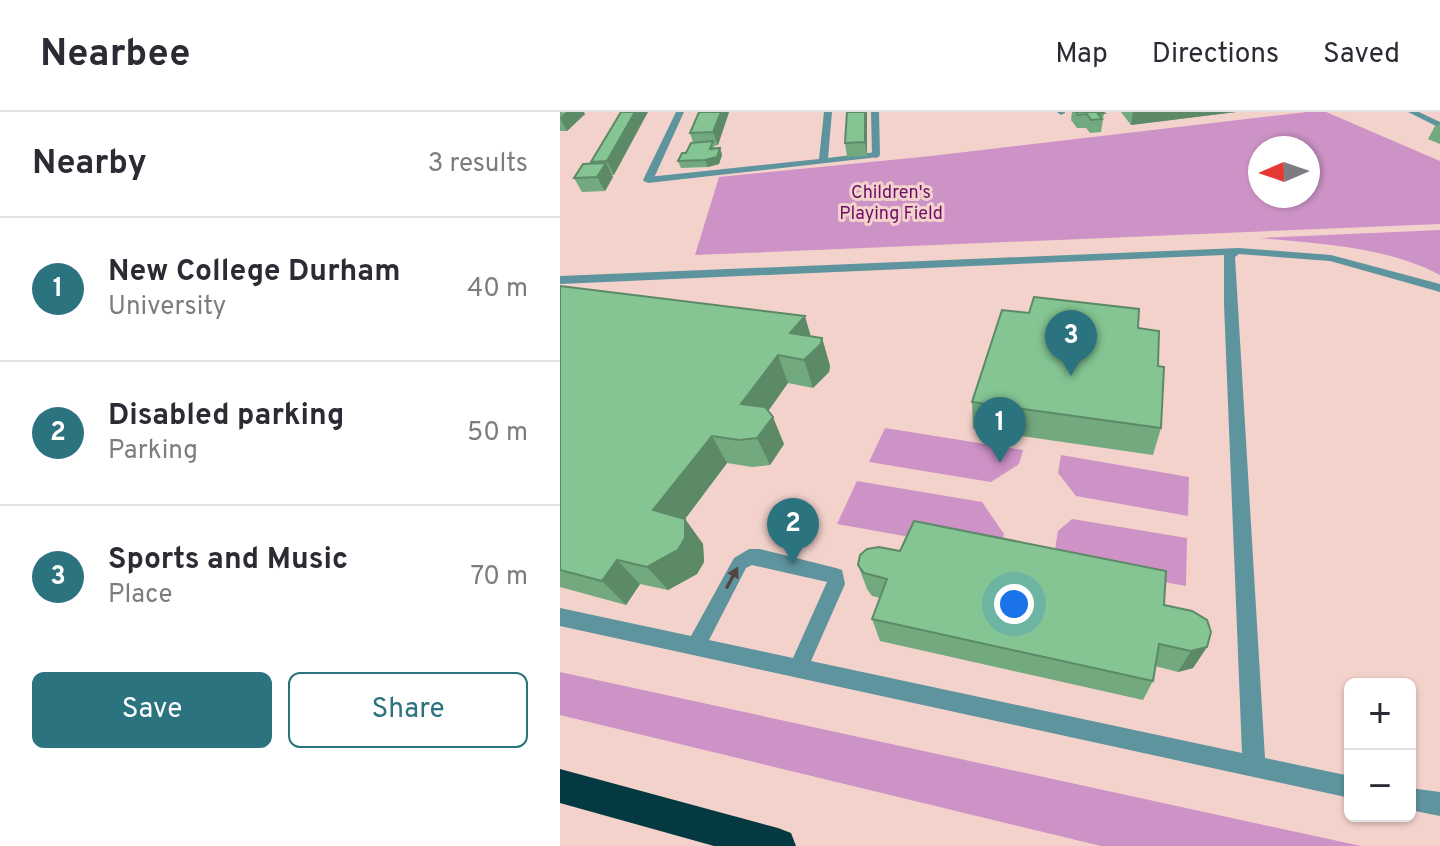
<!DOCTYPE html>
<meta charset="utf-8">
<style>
:root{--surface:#fff;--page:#f7f7f7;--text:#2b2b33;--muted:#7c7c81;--line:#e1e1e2;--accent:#2c7380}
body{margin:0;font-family:Overpass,sans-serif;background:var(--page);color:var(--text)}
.controls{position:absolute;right:24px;bottom:24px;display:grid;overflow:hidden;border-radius:12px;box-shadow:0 2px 6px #0004}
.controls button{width:72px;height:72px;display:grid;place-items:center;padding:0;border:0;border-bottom:2px solid var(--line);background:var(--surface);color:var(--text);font:40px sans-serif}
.compass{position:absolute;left:688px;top:24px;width:72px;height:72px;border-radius:50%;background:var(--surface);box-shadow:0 2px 6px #0004;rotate:268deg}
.you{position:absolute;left:454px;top:492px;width:28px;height:28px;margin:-20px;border:6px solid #fff;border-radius:50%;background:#1a73e8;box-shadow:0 0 0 12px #1a73e833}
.badge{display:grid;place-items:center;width:52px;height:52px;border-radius:50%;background:var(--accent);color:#fff;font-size:26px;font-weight:700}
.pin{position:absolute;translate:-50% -66px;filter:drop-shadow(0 2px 4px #0008)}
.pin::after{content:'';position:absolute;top:42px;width:28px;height:24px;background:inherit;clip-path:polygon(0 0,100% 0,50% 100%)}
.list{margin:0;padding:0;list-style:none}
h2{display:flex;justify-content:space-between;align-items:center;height:104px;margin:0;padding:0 32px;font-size:34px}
h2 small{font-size:26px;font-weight:400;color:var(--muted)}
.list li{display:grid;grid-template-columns:52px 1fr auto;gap:24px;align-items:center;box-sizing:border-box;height:144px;padding:0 32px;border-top:2px solid var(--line)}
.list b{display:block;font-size:30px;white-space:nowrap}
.list p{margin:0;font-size:26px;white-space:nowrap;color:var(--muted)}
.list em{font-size:26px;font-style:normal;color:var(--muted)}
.actions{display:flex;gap:16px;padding:24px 32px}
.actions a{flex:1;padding:18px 0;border:2px solid var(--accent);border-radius:12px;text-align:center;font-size:28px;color:var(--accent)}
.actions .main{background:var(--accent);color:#fff}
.map{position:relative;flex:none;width:880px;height:734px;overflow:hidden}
header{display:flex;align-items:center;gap:48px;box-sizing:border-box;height:112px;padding:0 40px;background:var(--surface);border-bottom:2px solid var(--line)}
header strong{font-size:38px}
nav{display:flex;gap:44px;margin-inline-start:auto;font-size:28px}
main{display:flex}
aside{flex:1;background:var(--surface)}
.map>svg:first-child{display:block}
.green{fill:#cd92c6;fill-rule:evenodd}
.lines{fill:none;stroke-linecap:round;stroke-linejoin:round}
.lane{fill:#5e949e;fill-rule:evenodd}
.street{fill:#5e949e;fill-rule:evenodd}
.highway{fill:#043941;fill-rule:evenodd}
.wall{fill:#72a97e}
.shaded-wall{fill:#5c8a67}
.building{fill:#84c593;stroke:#5c8a67;stroke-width:2}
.oneway{fill:#534441}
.labels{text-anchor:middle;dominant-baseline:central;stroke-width:6;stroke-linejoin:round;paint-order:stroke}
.far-park-label{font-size:18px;fill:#6e0d69;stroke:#f4d2cc}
</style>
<header>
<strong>Nearbee</strong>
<nav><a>Map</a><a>Directions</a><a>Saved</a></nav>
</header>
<main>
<aside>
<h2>Nearby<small>3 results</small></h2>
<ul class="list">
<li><span class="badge">1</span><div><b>New College Durham</b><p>University</p></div><em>40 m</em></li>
<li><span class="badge">2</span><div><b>Disabled parking</b><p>Parking</p></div><em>50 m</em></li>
<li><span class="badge">3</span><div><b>Sports and Music</b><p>Place</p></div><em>70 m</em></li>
</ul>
<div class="actions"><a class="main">Save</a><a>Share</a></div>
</aside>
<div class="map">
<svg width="880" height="734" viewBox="0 0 880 734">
<rect width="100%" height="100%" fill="#f4d2cc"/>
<g class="green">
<path d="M 747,0 L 766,0 L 880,49 L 880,112 L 135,143 L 159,65 L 371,44 ZM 700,36 L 748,36 L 748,84 L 700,84 Z"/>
<path d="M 880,118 L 880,163 C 825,134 761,132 700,126 Z"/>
<polygon points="325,316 463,338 459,352 431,370 309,350"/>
<polygon points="501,343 629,365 628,404 516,384 498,361"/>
<polygon points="297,369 422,390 444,422 440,441 277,412"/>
<polygon points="512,407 627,426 626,474 493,450 498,419"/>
<polygon points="0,560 801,734 541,734 0,603"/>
</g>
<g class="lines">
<g class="lane">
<polygon points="264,0 272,0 268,46 316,40 319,41 319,45 88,71 83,68 88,65 259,47"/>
<polygon points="497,0 505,0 505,1 501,3"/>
<path d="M 679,136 L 771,143 L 880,172 L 880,180 L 770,149 L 679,142 L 675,145 L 705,646 L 790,664 L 790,686 L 0,514 L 0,496 L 131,524 L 174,446 L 189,437 L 200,437 L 276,456 L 282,458 L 285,472 L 251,549 L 682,641 L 664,192 L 664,143 L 0,172 L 0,164 ZM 192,453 L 267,470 L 233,546 L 149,528 L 186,456 Z"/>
<polygon points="850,676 880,680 880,704 850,698"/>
</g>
<g class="street">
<polygon points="116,0 124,0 93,68 85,70 83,68"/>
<polygon points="311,0 319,0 320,43 316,46 312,43"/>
<polygon points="848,0 859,0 880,10 880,16"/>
</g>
<polygon class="highway" points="0,657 218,716 231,721 236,734 154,734 0,691"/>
</g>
<g class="wall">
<polygon points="0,0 25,2 7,19 0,19"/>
<polygon points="61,0 54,63 52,63 53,65 45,79 22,80 14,66 32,52 31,50"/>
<polygon points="169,0 158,33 154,34 155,36 160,36 162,43 159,52 148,55 121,56 118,49 133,30 130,21"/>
<polygon points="287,0 307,0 307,44 287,45 285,31"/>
<polygon points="512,0 542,0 544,1 541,20 530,21 526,16 517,16 511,8"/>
<polygon points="561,0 676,0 571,13"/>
<polygon points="880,12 880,32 868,27 875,14"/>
<polygon points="0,174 262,226 270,254 269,260 253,276 228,271 208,299 224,332 210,353 192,355 167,351 125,407 143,432 144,450 137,462 108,478 80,472 66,493 0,475"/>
<polygon points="578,216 598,254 601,316 593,343 413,317 412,290"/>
<polygon points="298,453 604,493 647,535 633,556 618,560 595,554 593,569 583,588 320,529 312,507 320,486 312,484 307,477"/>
</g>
<g class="shaded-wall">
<polygon points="6,0 24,0 25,2 7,19 0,6"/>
<polygon points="75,0 88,0 54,63 47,49"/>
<polygon points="161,0 169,0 158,33 153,20"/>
<polygon points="305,0 307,0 307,44 305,30"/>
<polygon points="573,0 676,0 571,13"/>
<polygon points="160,36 162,43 159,52 148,55 145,48"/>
<polygon points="46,51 53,65 45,79 37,65"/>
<polygon points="245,204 253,232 230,221"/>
<polygon points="262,226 270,254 269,260 253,276 244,248"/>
<polygon points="218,243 228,271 194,319 181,292"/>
<polygon points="213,305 224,332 210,353 197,326"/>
<polygon points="152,324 167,351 125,407 143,432 144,450 137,462 108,478 87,455 93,398"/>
<polygon points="57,448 80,472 66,493 42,469"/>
<polygon points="647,535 633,556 618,560 631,539"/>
</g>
<g class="building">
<polygon points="61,0 75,0 47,49 31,50"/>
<polygon points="139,0 161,0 153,20 130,21"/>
<polygon points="287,0 305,0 305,30 285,31"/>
<polygon points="516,0 542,0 544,1 538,2 542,7 531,8 527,2 518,3"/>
<polygon points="153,29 150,37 160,36 157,45 145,48 118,49 122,41 126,41 131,31"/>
<polygon points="46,51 37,65 14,66 23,52"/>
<polygon points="0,174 245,204 230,221 262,226 261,232 244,248 218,243 181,292 205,295 213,305 197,326 179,328 152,324 93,398 125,407 125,426 118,438 87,455 57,448 42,469 0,458"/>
<polygon points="474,185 579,197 578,216 599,219 598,254 604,255 601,316 412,290 442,198 469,201"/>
<polygon points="354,409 606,459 604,493 632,499 647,508 651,520 647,535 631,539 599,532 593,569 312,507 327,467 304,461 298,453 300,443 307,437 319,435 340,439"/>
</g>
<defs><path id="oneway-solid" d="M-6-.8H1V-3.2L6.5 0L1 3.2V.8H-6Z" transform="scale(2)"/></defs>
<use class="oneway" href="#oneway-solid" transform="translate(172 466) rotate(-62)"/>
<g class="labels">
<g class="far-park-label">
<text x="331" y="81">Children's<tspan x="331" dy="21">Playing Field</tspan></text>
</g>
</g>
</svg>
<div class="controls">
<button>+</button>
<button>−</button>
</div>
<svg class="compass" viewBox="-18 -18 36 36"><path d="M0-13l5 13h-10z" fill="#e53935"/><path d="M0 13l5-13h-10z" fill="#7c7c81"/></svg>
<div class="you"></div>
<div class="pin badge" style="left:440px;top:351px">1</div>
<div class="pin badge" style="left:233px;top:452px">2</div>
<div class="pin badge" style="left:511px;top:264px">3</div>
</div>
</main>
